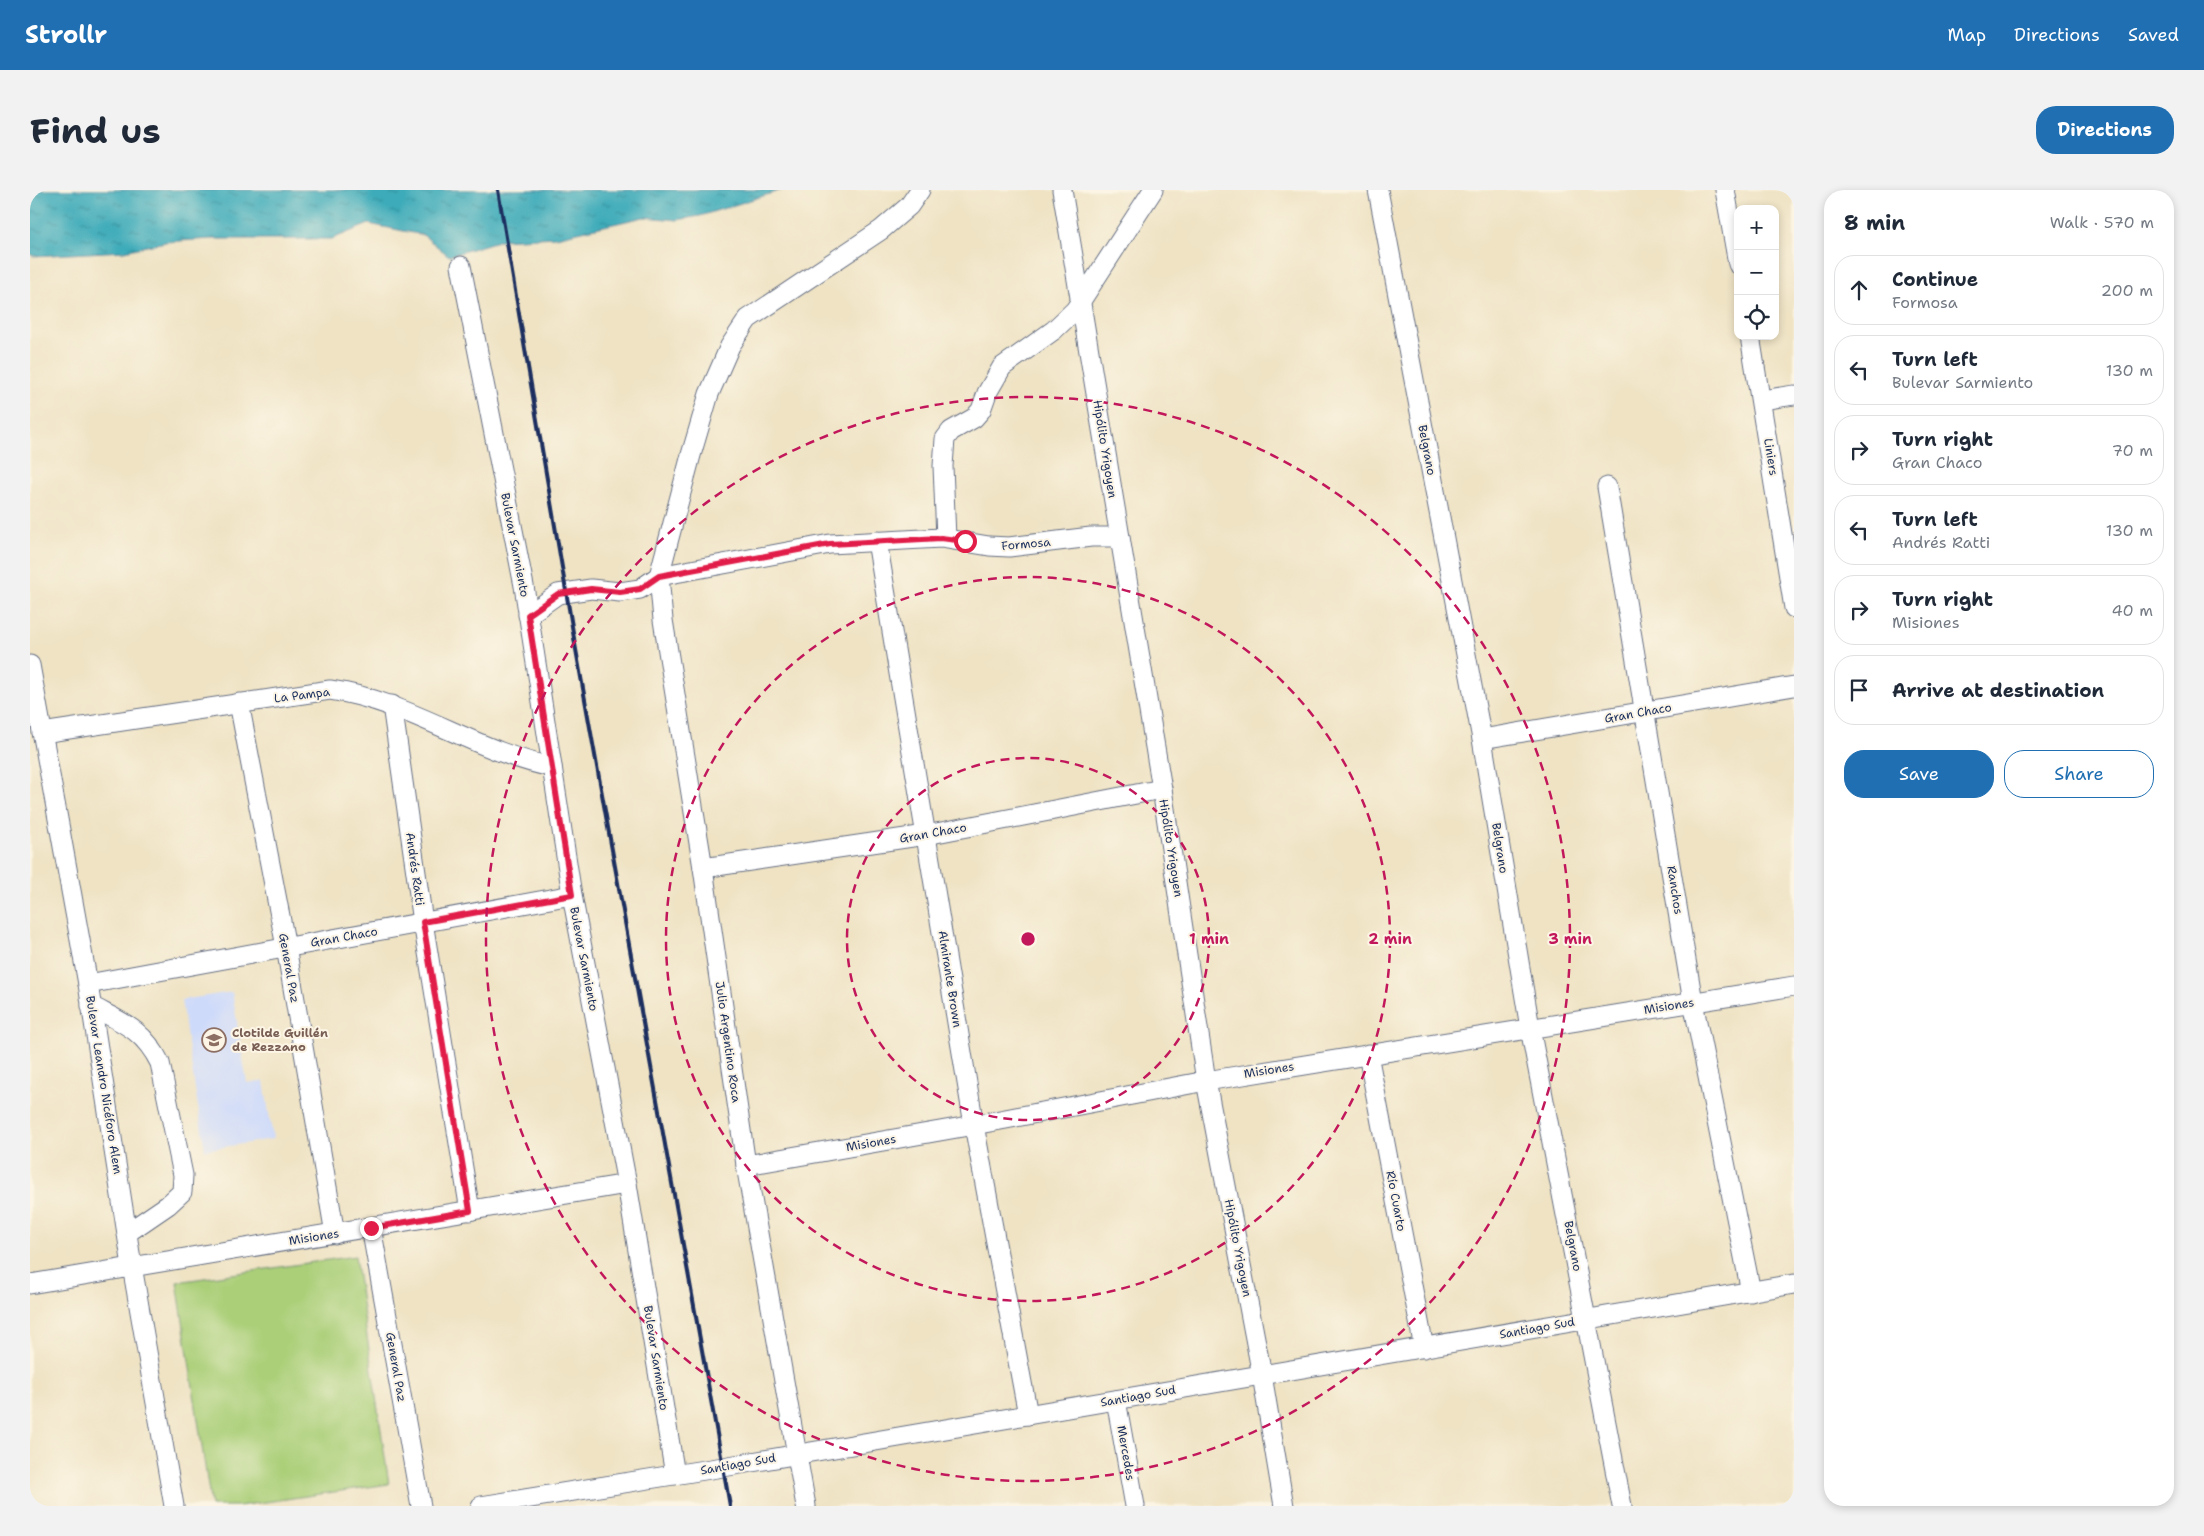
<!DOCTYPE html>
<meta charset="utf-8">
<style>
:root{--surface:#fff;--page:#f2f2f3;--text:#1f2937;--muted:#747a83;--line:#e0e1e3;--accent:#1f6fb2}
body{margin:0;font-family:"Shantell Sans",sans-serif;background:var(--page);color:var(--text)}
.controls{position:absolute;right:15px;top:15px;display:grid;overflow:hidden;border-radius:10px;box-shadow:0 2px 8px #0003}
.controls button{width:45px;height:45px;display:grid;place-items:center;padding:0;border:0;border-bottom:1px solid var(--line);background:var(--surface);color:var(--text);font:25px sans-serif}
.stop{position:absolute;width:15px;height:15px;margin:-11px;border:4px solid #e11d48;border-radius:50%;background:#fff}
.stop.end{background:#e11d48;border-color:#fff;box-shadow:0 1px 5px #0008}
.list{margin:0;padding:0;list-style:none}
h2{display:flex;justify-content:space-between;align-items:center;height:65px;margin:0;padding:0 20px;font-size:21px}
h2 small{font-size:16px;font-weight:400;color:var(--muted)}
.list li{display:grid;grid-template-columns:32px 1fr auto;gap:15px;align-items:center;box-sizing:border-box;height:70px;margin:0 10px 10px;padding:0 10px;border:1px solid var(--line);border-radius:20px}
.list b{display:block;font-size:19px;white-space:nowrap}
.list p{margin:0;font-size:16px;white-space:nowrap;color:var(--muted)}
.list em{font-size:16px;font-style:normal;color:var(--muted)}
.actions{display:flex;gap:10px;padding:15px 20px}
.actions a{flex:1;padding:11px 0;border:1px solid var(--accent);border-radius:20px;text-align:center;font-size:18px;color:var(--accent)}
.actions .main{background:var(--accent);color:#fff}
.icon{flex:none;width:28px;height:28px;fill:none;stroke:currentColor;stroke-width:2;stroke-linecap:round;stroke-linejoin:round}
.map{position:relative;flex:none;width:1764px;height:1316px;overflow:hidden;border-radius:20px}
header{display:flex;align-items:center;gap:30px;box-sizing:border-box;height:70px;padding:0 25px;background:var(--accent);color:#fff}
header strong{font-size:24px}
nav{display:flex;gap:28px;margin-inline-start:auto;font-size:18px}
.intro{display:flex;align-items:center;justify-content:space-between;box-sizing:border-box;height:120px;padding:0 30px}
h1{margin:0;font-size:35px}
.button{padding:12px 22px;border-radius:20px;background:var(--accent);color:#fff;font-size:18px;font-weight:700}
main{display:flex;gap:30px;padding:0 30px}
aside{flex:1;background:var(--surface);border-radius:20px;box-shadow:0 2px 8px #0003}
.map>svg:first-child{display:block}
.built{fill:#cedafa}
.pitch{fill:#aacf78;stroke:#627f6b}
.water{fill:url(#water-ripples);stroke:#2c6d8c}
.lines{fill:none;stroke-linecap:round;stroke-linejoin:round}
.minor-casing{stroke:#656e82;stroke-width:21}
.minor{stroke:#fff;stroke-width:19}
.rail{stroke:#1b2f5e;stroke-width:4}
.route{stroke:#e11d48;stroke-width:6}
.ring{fill:none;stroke:#c2185b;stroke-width:2.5;stroke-dasharray:9 6}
.labels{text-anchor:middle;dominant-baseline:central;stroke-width:4;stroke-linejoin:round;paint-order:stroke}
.street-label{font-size:12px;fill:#1b2f5e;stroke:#fcf5e5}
.education-label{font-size:12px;font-weight:bold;fill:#785e54;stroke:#fcf5e5;text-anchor:start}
.centre{fill:#c2185b;stroke:#fcf5e5;stroke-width:2.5}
.ring-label{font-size:15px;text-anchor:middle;font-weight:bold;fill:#c2185b;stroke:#fcf5e5;stroke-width:4;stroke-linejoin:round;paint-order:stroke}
</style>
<header>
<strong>Strollr</strong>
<nav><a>Map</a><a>Directions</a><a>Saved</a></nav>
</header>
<div class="intro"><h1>Find us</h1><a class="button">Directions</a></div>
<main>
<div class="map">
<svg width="1764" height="1316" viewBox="0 0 1764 1316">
<defs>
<pattern id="water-ripples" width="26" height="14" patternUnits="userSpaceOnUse" patternTransform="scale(1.25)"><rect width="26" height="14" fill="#3cabb9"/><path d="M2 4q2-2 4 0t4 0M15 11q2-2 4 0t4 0" fill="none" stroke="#328c9a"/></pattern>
</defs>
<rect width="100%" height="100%" fill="#fcf5e5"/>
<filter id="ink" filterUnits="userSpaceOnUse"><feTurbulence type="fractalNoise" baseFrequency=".02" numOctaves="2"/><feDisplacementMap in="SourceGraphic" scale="10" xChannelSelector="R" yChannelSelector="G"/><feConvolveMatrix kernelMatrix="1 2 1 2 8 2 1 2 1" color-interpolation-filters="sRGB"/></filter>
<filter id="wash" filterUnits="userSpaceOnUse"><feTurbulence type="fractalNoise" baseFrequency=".0096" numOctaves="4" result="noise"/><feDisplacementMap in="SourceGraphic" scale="20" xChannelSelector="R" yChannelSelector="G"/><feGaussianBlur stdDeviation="1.12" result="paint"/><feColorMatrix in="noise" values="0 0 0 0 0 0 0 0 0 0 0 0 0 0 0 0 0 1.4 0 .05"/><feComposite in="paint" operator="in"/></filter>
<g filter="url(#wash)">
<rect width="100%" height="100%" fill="#efe3c4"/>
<polygon class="built" points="202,802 217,893 234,891 243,949 175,960 151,810"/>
<polygon class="pitch" points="325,1066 359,1294 208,1316 181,1316 147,1092"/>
<polygon class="water" points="0,0 752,0 670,26 647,30 614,27 526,47 471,50 419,66 393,45 339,34 302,49 181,49 135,52 94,61 3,66 0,64"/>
</g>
<g filter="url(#ink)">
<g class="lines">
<g class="minor-casing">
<g id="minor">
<polyline points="1032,0 1132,599 1176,891 1232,1185 1254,1316"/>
<polyline points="1348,0 1452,549 1500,838 1592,1316"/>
<polyline points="1695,0 1708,74"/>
<polyline points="431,76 494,396 542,705 597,994 645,1285"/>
<polyline points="1720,146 1764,418"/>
<polyline points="1732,210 1764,205"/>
<polyline points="1577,297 1663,812 1721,1102"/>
<polyline points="916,348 913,276 915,249 921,241 944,228 951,220 957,203 972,177 1024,140 1045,120 1123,0"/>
<polyline points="847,351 944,935 998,1225"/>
<polyline points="498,425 528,404 561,399 590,402 610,399 629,386 800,354 911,348 959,356 979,357 1061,347 1090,347"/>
<polyline points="0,475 58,794 102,1076 144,1316"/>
<polyline points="209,513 256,757 305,1044"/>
<polyline points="362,515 393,732 440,1021"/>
<path d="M 12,543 L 300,500 C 380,511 445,562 522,577"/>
<polyline points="1452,549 1764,496"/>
<polyline points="673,678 896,645 1132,599"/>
<polyline points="58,794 542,705"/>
<path d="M 61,816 C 93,833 113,839 130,873 L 153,985 L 152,1002 L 138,1015 L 97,1043"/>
<polyline points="1338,864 1394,1158"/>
<polyline points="716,975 944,935 1176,891 1764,796"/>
<polyline points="341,1037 391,1316"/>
<polyline points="0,1094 597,994"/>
<polyline points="1086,1210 1105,1316"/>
<polyline points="451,1316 693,1277 1764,1094"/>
<polyline points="776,1316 716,975 673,678 633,430 629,386 661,265 679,204 700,156 718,129 851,40 879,16 890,0"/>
</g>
</g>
<use href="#minor" class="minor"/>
<polyline class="rail" points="468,0 545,454 700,1316"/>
</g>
</g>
<g class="lines" filter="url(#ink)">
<polyline class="route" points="341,1038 440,1021 393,732 542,705 498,425 528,404 561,399 590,402 610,399 629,386 800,354 911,348 935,351"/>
</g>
<g class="ring">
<circle cx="998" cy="749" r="181"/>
<circle cx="998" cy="749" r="362"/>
<circle cx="998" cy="749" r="542"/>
</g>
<defs>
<g id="school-ring" transform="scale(1.25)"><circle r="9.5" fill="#fcf5e5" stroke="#8d6e63" stroke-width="1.5"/><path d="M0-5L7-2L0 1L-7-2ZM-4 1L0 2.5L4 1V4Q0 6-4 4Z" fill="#8d6e63"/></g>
</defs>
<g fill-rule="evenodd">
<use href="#school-ring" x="184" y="850"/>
</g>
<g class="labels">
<g class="street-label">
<text transform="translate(1075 259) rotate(81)">Hipólito Yrigoyen</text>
<text transform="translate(1397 260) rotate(79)">Belgrano</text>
<text transform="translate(1741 267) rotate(81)">Liniers</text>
<text transform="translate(996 354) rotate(-5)">Formosa</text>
<text transform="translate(485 355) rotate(79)">Bulevar Sarmiento</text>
<text transform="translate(272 505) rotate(-7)">La Pampa</text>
<text transform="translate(1608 523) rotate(-10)">Gran Chaco</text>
<text transform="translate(903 643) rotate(-10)">Gran Chaco</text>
<text transform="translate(1141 658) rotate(81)">Hipólito Yrigoyen</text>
<text transform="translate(1470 658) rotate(81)">Belgrano</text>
<text transform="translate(385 679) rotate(82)">Andrés Ratti</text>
<text transform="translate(1645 700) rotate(81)">Ranchos</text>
<text transform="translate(314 747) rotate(-10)">Gran Chaco</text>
<text transform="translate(554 769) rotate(79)">Bulevar Sarmiento</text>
<text transform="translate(259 778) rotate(80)">General Paz</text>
<text transform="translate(920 789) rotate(81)">Almirante Brown</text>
<text transform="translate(1639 816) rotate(-9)">Misiones</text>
<text transform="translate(698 852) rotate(82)">Julio Argentino Roca</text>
<text transform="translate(1239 880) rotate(-9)">Misiones</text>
<text transform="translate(74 895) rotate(81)">Bulevar Leandro Nicéforo Alem</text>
<text transform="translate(841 953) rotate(-10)">Misiones</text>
<text transform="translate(1366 1011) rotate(79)">Río Cuarto</text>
<text transform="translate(284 1047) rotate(-9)">Misiones</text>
<text transform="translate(1543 1056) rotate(79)">Belgrano</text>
<text transform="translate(1208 1058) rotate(79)">Hipólito Yrigoyen</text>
<text transform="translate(1507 1138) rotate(-10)">Santiago Sud</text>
<text transform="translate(626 1168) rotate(81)">Bulevar Sarmiento</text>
<text transform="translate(366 1177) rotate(80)">General Paz</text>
<text transform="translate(1108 1206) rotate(-10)">Santiago Sud</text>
<text transform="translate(1096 1263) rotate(80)">Mercedes</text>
<text transform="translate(708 1274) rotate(-10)">Santiago Sud</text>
</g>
<g class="education-label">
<text x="202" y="843">Clotilde Guillén<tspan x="202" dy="14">de Rezzano</tspan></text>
</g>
</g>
<circle cx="998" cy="749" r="8" class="centre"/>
<g class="ring-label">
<text x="1179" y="754">1 min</text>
<text x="1360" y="754">2 min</text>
<text x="1540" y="754">3 min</text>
</g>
</svg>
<div class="controls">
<button>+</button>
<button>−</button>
<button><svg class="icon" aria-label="locate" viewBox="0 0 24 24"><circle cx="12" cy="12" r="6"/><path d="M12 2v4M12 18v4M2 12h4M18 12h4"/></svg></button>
</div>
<div class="stop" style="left:935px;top:351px"></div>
<div class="stop end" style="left:341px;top:1038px"></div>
</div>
<aside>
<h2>8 min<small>Walk · 570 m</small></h2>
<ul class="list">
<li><svg class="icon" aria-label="ahead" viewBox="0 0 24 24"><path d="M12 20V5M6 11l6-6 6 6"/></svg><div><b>Continue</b><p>Formosa</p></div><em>200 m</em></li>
<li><svg class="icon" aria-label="left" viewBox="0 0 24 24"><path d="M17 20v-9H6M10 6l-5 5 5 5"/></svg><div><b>Turn left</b><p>Bulevar Sarmiento</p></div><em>130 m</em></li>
<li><svg class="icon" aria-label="right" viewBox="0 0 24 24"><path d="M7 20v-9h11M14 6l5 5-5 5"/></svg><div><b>Turn right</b><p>Gran Chaco</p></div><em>70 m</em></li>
<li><svg class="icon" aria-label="left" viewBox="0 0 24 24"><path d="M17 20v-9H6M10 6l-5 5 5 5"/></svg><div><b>Turn left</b><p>Andrés Ratti</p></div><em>130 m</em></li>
<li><svg class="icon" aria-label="right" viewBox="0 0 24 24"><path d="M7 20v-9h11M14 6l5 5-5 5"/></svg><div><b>Turn right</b><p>Misiones</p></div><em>40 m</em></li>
<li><svg class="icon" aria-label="arrive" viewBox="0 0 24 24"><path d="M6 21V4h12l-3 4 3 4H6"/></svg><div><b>Arrive at destination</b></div></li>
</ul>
<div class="actions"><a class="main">Save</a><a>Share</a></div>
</aside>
</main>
